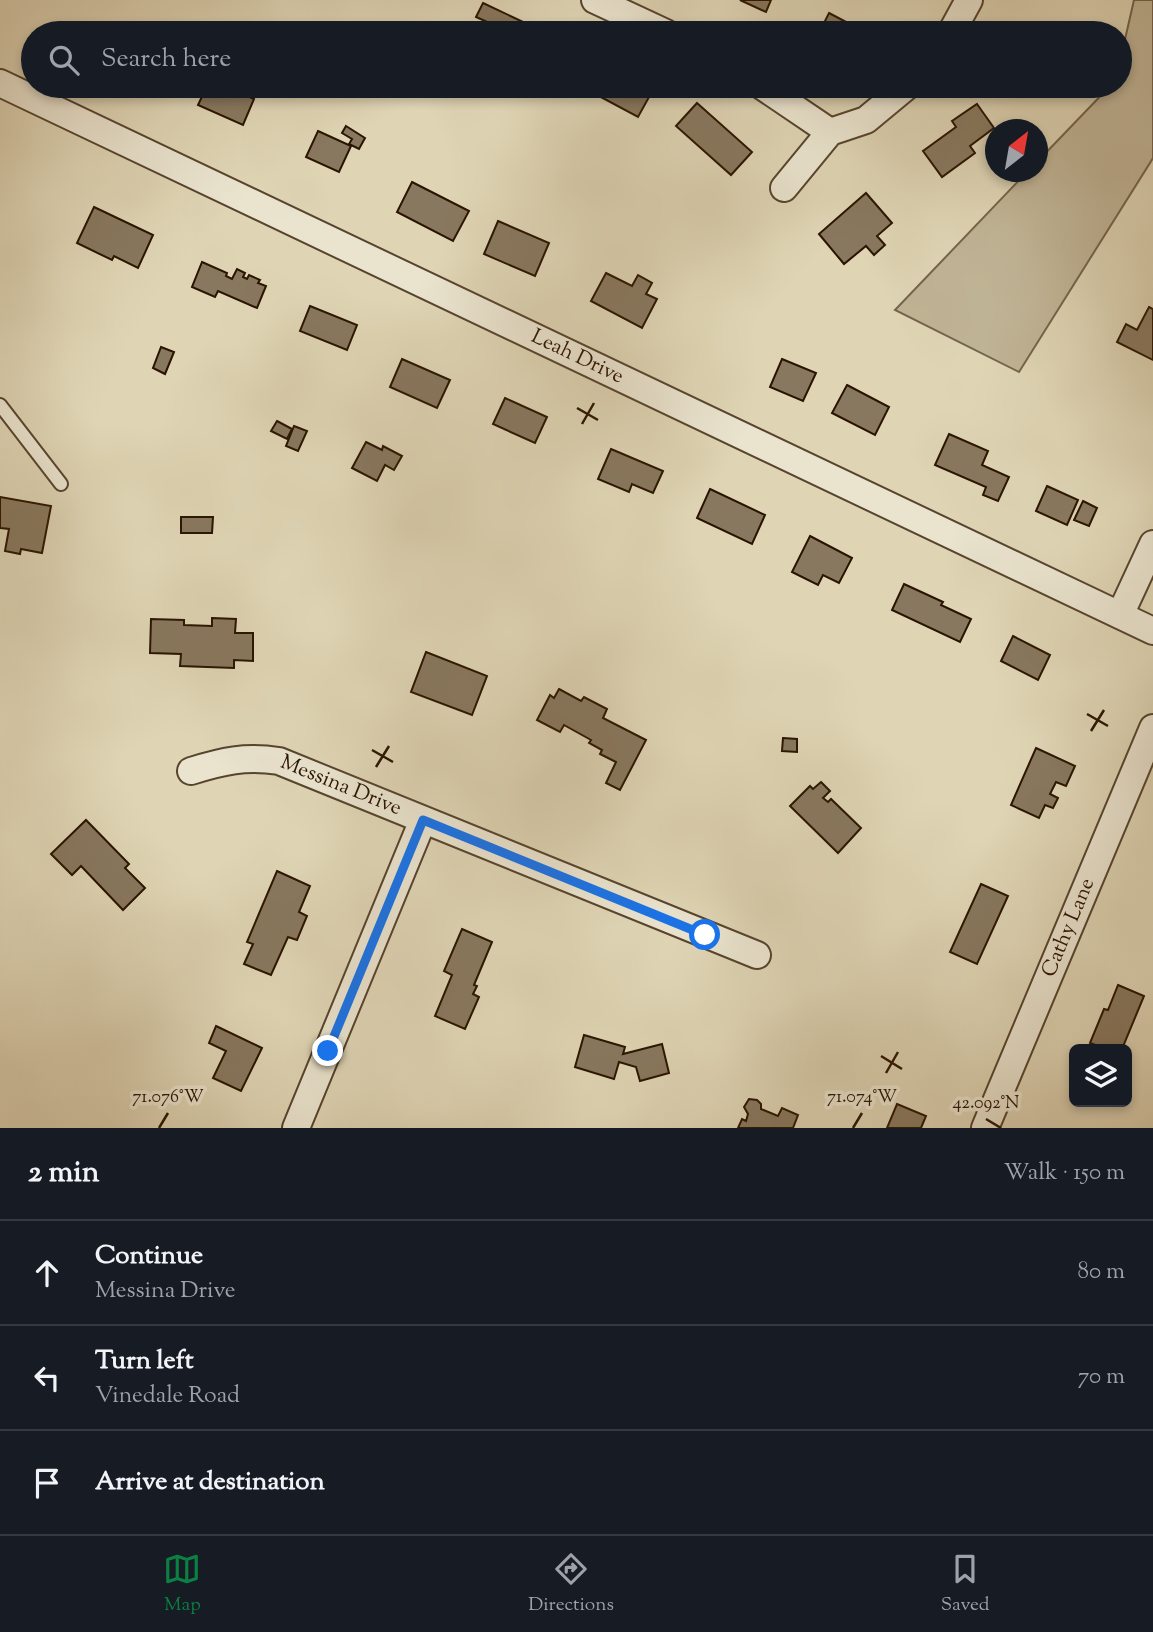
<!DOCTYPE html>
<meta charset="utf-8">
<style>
:root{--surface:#171b24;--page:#242831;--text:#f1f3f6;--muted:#9ea1a6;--line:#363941;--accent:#0b8043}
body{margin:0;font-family:"Sorts Mill Goudy",serif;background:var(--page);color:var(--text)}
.controls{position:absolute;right:21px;bottom:21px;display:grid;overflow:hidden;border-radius:10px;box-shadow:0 4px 10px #0003}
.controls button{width:63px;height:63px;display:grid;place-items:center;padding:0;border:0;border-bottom:2px solid var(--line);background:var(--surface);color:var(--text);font:35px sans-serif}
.compass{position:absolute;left:985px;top:119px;width:63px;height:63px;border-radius:50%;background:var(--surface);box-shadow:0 4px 10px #0003;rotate:31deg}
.stop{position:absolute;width:21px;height:21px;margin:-16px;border:5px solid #1a73e8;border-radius:50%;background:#fff}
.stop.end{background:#1a73e8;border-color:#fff;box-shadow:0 2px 7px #0008}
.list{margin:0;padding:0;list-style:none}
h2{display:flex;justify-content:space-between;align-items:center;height:91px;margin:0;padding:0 28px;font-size:30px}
h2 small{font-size:23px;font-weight:400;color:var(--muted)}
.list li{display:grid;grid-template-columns:46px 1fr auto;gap:21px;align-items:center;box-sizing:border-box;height:105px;padding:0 28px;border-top:2px solid var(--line)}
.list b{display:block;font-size:26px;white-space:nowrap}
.list p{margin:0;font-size:23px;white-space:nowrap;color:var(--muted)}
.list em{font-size:23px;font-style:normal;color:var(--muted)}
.icon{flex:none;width:38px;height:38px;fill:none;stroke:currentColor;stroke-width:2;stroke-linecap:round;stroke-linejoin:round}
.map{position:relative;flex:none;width:1153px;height:1128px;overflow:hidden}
.search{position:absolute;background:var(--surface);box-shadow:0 4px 10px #0003;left:21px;right:21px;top:21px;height:77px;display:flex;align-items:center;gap:18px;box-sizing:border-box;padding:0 24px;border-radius:38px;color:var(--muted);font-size:26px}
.sheet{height:406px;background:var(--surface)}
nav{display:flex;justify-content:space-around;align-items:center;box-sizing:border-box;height:98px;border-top:2px solid var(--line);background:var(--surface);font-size:19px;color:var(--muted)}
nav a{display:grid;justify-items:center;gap:4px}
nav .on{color:var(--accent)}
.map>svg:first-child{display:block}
.green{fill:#c0b496;stroke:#75644c;stroke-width:2}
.building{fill:#88785f;stroke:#2a1401;stroke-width:2}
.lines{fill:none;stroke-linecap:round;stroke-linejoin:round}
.service-casing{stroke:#57442e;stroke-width:16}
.minor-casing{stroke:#57442e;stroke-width:30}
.service{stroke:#eae4cf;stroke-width:12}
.minor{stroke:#eae4cf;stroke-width:26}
.route{stroke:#1a73e8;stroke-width:9}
.ticks{fill:none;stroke:#2a1401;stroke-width:2.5}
.labels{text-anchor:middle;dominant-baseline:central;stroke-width:7;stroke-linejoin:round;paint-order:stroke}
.street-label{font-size:21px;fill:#2a1401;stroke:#eae4cf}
.ticks-label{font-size:18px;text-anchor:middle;fill:#2a1401;stroke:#eae4cf;stroke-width:7;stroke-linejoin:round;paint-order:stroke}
</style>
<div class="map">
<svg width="1153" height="1128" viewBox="0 0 1153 1128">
<rect width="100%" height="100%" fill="#dfd5b5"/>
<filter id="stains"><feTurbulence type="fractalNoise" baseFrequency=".00286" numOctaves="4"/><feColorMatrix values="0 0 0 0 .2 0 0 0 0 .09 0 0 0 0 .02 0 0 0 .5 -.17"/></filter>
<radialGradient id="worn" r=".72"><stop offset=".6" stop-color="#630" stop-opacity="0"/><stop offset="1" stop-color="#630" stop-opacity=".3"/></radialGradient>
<polygon class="green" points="1134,0 1153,0 1153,158 1019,372 895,310 1027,172 1038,172 1038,161 1110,86 1120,86 1120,61"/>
<g class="building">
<polygon points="740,0 771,0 766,12"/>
<polygon points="483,3 538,29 536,33 490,33 494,25 476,17"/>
<polygon points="829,13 867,33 819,33"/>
<polygon points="1016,24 1046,33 1013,33"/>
<polygon points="207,86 225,86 233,89 234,86 244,86 241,93 254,99 243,125 198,105"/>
<polygon points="585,86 650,86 654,88 638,117 584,88"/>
<polygon points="697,103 752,152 731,175 676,126"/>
<polygon points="977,104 994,128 970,146 975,153 942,177 923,151 956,127 952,121"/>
<polygon points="346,126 365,138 359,149 349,144 352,139 342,133"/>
<polygon points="318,131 351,146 339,172 306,157"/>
<polygon points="412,182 469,211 453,241 397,212"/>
<polygon points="866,193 892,223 877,236 885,245 874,255 866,246 844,264 819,234"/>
<polygon points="94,207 153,235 138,268 114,256 112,260 77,243"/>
<polygon points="498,221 549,243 535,276 484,254"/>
<polygon points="202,262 227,273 226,276 232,279 237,269 245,273 243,277 247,279 249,275 260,280 258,283 266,286 257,308 218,291 215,297 192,287"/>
<polygon points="606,273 632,286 638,275 652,283 646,294 657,299 642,328 591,301"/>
<polygon points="310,306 357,325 347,350 300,331"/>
<polygon points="1149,307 1153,309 1153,360 1117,342 1126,324 1137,330"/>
<polygon points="161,347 174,352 165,374 153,368"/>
<polygon points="402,359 450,380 437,408 390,387"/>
<polygon points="782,359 816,373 803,401 770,387"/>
<polygon points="847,385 889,407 875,435 832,413"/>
<polygon points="505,398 547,417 535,443 493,424"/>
<polygon points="277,421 292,429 287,439 271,431"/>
<polygon points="294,426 307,431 298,451 286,446"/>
<polygon points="949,434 988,451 982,465 1009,477 998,501 983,495 986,487 935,465"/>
<polygon points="366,442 382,450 383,446 402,456 394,470 385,465 377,481 352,468"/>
<polygon points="611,449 663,471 653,493 632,484 629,492 598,479"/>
<polygon points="1047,486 1078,500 1067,525 1036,511"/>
<polygon points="710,489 765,515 752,544 697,518"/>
<polygon points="0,497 51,506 42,553 21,549 20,554 5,551 9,529 0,528"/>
<polygon points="1083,501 1097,508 1089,526 1074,520"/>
<polygon points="181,517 213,517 212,533 181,533"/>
<polygon points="810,536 852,558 839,583 823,575 818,585 792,572"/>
<polygon points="904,584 943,602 941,605 971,619 960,642 892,610"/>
<polygon points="212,618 236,619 235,633 253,633 253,661 234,660 234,668 180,666 181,654 150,653 151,619 184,620 184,625 212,626"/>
<polygon points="1013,636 1050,655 1038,680 1001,661"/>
<polygon points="426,652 487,676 472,715 411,692"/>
<polygon points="559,689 581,701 584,697 607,709 603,718 646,740 620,790 606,783 616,762 600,754 602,750 589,743 591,740 564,725 560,732 537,720 550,695 554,698"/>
<polygon points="783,738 797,739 797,752 782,751"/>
<polygon points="1036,748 1075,766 1066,786 1056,782 1050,794 1058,798 1053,808 1045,805 1039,818 1011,805"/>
<polygon points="821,782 830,791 823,798 828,802 831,799 861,828 838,853 790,806 810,786 813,789"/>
<polygon points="86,820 129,864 125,868 145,888 123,910 81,866 72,875 51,854"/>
<polygon points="277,871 310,886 299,912 307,916 297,940 288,937 271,975 244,964 253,944 247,942"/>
<polygon points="981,884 1008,896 977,964 950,952"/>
<polygon points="462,929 492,942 474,985 477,986 473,994 479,997 465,1029 435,1016 452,975 444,971"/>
<polygon points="1118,985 1144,996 1122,1049 1106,1049 1090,1043 1104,1009 1108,1010"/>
<polygon points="216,1026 262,1048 241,1091 213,1078 226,1051 209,1043"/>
<polygon points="584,1035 625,1047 623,1054 662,1044 669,1073 640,1081 636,1067 619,1062 614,1079 575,1067"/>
<polygon points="749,1099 757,1100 761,1104 761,1109 778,1116 782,1108 798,1115 793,1128 738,1128 742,1119 746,1121 748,1114 744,1107"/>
<polygon points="897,1104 926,1116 921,1128 887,1128"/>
</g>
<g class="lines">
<g class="service-casing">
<polyline id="service" points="0,405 61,484"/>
</g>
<g class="minor-casing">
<g id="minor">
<polyline points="595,0 666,33"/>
<polyline points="951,33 969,0"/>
<path id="s1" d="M 0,83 L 1153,631"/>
<polyline points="762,86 830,132"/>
<polyline points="784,188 830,132 866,120 907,86"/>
<polyline points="1120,615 1153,544"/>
<path id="s2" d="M 191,771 C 223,761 245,756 279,761 L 757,955"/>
<polyline points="296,1128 423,820"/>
<path id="s3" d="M 985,1128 L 1153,728"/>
</g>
</g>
<use href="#service" class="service"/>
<use href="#minor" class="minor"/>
</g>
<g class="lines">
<polyline class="route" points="328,1051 423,820 705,935"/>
</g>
<path class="ticks" d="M 577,408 L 598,420M 582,424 L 594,403M 1087,714 L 1108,726M 1091,731 L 1104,710M 372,750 L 393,762M 376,767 L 389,746M 881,1056 L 902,1069M 886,1073 L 898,1052M 986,1119 L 1001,1128M 159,1128 L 168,1113M 853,1128 L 862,1113"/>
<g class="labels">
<g class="street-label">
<text stroke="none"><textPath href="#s1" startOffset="639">Leah Drive</textPath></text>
<text stroke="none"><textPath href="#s2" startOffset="156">Messina Drive</textPath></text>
<text stroke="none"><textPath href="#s3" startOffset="217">Cathy Lane</textPath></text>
</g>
</g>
<g class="ticks-label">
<text x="168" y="1102">71.076°W</text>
<text x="862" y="1102">71.074°W</text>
<text x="986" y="1108">42.092°N</text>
</g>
<rect width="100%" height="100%" filter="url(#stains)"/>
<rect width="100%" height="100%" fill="url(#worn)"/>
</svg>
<div class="controls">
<button><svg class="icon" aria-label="layers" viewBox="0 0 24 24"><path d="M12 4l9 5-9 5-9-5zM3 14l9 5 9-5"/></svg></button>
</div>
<svg class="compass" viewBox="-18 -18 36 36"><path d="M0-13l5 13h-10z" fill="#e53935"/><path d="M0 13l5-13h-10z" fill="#9ea1a6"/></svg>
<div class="stop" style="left:705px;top:935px"></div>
<div class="stop end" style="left:328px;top:1051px"></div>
<div class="search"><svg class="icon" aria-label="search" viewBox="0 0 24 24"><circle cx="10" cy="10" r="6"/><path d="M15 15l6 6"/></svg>Search here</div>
</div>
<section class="sheet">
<h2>2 min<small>Walk · 150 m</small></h2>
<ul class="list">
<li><svg class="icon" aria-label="ahead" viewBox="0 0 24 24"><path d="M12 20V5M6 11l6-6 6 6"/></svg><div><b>Continue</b><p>Messina Drive</p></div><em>80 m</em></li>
<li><svg class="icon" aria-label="left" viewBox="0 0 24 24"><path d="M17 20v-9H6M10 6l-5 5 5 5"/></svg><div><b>Turn left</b><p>Vinedale Road</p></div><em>70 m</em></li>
<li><svg class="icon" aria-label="arrive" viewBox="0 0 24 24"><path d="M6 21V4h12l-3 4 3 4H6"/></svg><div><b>Arrive at destination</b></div></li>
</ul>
</section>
<nav>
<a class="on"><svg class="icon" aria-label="map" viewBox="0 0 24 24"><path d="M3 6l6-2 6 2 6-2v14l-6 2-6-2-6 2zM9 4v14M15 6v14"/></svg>Map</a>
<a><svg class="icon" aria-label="directions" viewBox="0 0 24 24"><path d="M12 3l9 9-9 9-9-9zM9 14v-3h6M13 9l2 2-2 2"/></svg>Directions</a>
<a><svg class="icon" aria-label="saved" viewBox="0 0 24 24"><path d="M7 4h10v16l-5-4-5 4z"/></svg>Saved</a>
</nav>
